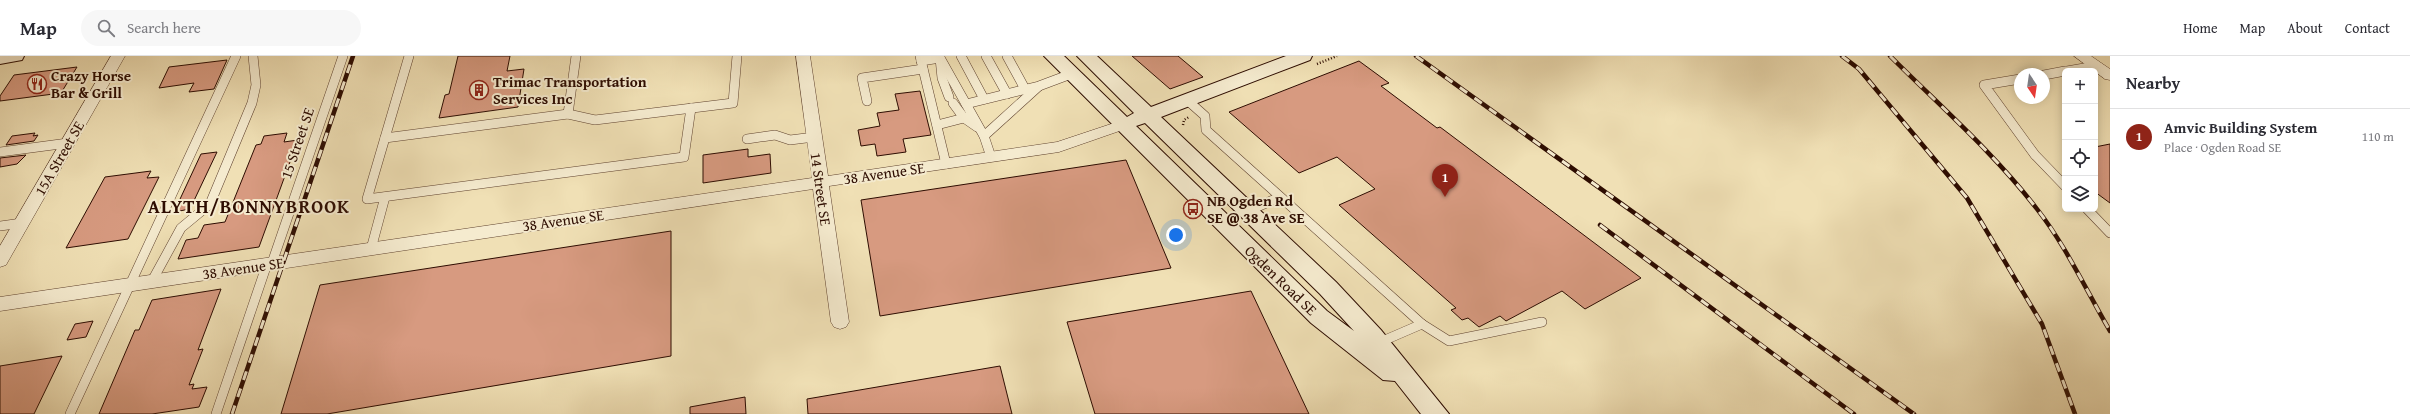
<!DOCTYPE html>
<meta charset="utf-8">
<style>
:root{--surface:#fff;--page:#f7f7f7;--text:#2b2b33;--muted:#7c7c81;--line:#e1e1e2;--accent:#8f2418}
body{margin:0;font-family:"Gentium Book Plus",serif;background:var(--page);color:var(--text)}
.controls{position:absolute;right:12px;top:12px;display:grid;overflow:hidden;border-radius:6px;box-shadow:0 2px 10px #0003}
.controls button{width:36px;height:36px;display:grid;place-items:center;padding:0;border:0;border-bottom:1px solid var(--line);background:var(--surface);color:var(--text);font:20px sans-serif}
.compass{position:absolute;left:2014px;top:12px;width:36px;height:36px;border-radius:50%;background:var(--surface);box-shadow:0 2px 10px #0003;rotate:167deg}
.you{position:absolute;left:1176px;top:179px;width:14px;height:14px;margin:-10px;border:3px solid #fff;border-radius:50%;background:#1a73e8;box-shadow:0 0 0 6px #1a73e833}
.badge{display:grid;place-items:center;width:26px;height:26px;border-radius:50%;background:var(--accent);color:#fff;font-size:13px;font-weight:700}
.pin{position:absolute;translate:-50% -33px;filter:drop-shadow(0 1px 2px #0008)}
.pin::after{content:'';position:absolute;top:21px;width:14px;height:12px;background:inherit;clip-path:polygon(0 0,100% 0,50% 100%)}
.list{margin:0;padding:0;list-style:none}
h2{display:flex;justify-content:space-between;align-items:center;height:52px;margin:0;padding:0 16px;font-size:17px}
h2 small{font-size:13px;font-weight:400;color:var(--muted)}
.list li{display:grid;grid-template-columns:26px 1fr auto;gap:12px;align-items:center;box-sizing:border-box;height:56px;padding:0 16px;border-top:1px solid var(--line)}
.list b{display:block;font-size:15px;white-space:nowrap}
.list p{margin:0;font-size:13px;white-space:nowrap;color:var(--muted)}
.list em{font-size:13px;font-style:normal;color:var(--muted)}
.icon{flex:none;width:22px;height:22px;fill:none;stroke:currentColor;stroke-width:2;stroke-linecap:round;stroke-linejoin:round}
.map{position:relative;flex:none;width:2110px;height:358px;overflow:hidden}
header{display:flex;align-items:center;gap:24px;box-sizing:border-box;height:56px;padding:0 20px;background:var(--surface);border-bottom:1px solid var(--line)}
header strong{font-size:19px}
nav{display:flex;gap:22px;margin-inline-start:auto;font-size:14px}
.search{width:280px;height:36px;background:var(--page);display:flex;align-items:center;gap:10px;box-sizing:border-box;padding:0 14px;border-radius:22px;color:var(--muted);font-size:15px}
main{display:flex}
aside{flex:1;background:var(--surface)}
.map>svg:first-child{display:block}
.building{fill:#d79a80;stroke:#2d0c01}
.lines{fill:none;stroke-linecap:round;stroke-linejoin:round}
.lane-casing{stroke:#5e412e;stroke-width:10}
.street-casing{stroke:#5e412e;stroke-width:1}
.secondary-casing{stroke:#2d0c01;stroke-width:2}
.path{stroke:#2d0c01;stroke-width:2.5;stroke-dasharray:1 2;stroke-linecap:butt}
.lane{stroke:#f5ebcf;stroke-width:9}
.street{fill:#f5ebcf;fill-rule:evenodd}
.secondary{fill:#f5ebcf;fill-rule:evenodd}
.rail-casing{stroke:#2d0c01;stroke-width:4.5}
.rail{stroke:#f5ebcf;stroke-width:3;stroke-dasharray:9;stroke-linecap:butt}
.labels{text-anchor:middle;dominant-baseline:central;stroke-width:4;stroke-linejoin:round;paint-order:stroke}
.poi-label{font-size:15px;font-weight:bold;fill:#2d0c01;stroke:#f5ebcf;text-anchor:start}
.street-label{font-size:15px;fill:#2d0c01;stroke:#f5ebcf}
.district-label{font-size:19px;font-weight:bold;letter-spacing:1px;fill:#2d0c01;stroke:#f5ebcf}
</style>
<header>
<strong>Map</strong>
<div class="search"><svg class="icon" aria-label="search" viewBox="0 0 24 24"><circle cx="10" cy="10" r="6"/><path d="M15 15l6 6"/></svg>Search here</div>
<nav><a>Home</a><a>Map</a><a>About</a><a>Contact</a></nav>
</header>
<main>
<div class="map">
<svg width="2110" height="358" viewBox="0 0 2110 358">
<rect width="100%" height="100%" fill="#f0e0b5"/>
<filter id="stains"><feTurbulence type="fractalNoise" baseFrequency=".005" numOctaves="4"/><feColorMatrix values="0 0 0 0 .2 0 0 0 0 .09 0 0 0 0 .02 0 0 0 .5 -.17"/></filter>
<radialGradient id="worn" r=".72"><stop offset=".6" stop-color="#630" stop-opacity="0"/><stop offset="1" stop-color="#630" stop-opacity=".3"/></radialGradient>
<g class="building">
<polygon points="458,0 510,0 507,15 524,13 518,51 439,62 445,39 449,38"/>
<polygon points="1132,0 1178,0 1203,21 1170,33"/>
<polygon points="227,4 214,33 189,36 194,27 159,32 169,11"/>
<polygon points="1359,5 1389,27 1381,30 1437,72 1440,71 1641,222 1585,253 1562,235 1506,265 1500,260 1479,271 1468,262 1462,264 1451,254 1456,252 1339,149 1375,133 1337,101 1299,117 1229,56"/>
<polygon points="77,11 61,37 0,45 0,40 14,19"/>
<polygon points="920,35 931,79 903,83 906,96 877,100 875,88 861,90 858,74 880,70 877,57 899,54 895,38"/>
<polygon points="35,77 33,80 38,79 34,85 6,89 12,80"/>
<polygon points="287,77 284,86 298,84 259,191 178,203 186,184 198,182 204,169 225,166 256,89 261,88 264,80"/>
<polygon points="2110,88 2110,147 2095,136 2095,91"/>
<polygon points="748,93 748,101 770,98 771,117 703,127 703,99"/>
<polygon points="217,96 190,153 174,156 201,98"/>
<polygon points="26,99 17,108 0,111 0,102"/>
<polygon points="1126,104 1171,212 880,260 861,144"/>
<polygon points="151,115 147,122 159,121 128,183 66,192 105,121"/>
<polygon points="671,175 671,300 327,358 281,358 320,229"/>
<polygon points="221,233 198,294 203,293 189,329 194,328 192,333 207,331 199,351 152,358 99,358 135,274 139,274 152,244"/>
<polygon points="1251,235 1309,358 1095,358 1067,266"/>
<polygon points="93,265 86,281 67,284 75,268"/>
<polygon points="62,300 34,358 0,358 0,310"/>
<polygon points="1000,310 1012,358 808,358 807,343"/>
<polygon points="745,341 746,358 690,358 690,351"/>
</g>
<g class="lines">
<g class="lane-casing">
<g id="lane">
<polyline points="409,0 367,143 684,101 691,52"/>
<polyline points="920,0 946,108"/>
<polyline points="939,0 984,80 991,101"/>
<polyline points="961,0 984,43"/>
<polyline points="986,0 1007,38"/>
<polyline points="1007,0 1025,33"/>
<polyline points="921,5 940,2 942,22 949,41"/>
<polyline points="2067,15 2096,10"/>
<polyline points="2044,19 2065,15"/>
<polyline points="2020,23 1984,29 2035,99 2065,130"/>
<polyline points="1187,44 1205,60 1206,74 1422,268 1449,285 1542,266"/>
<polyline points="867,45 862,22 923,13"/>
<polyline points="953,47 964,62 977,71"/>
<polyline points="966,48 1039,30 1071,18"/>
<polyline points="568,58 576,0"/>
<polyline points="937,69 968,61"/>
<polyline points="984,80 1038,31"/>
<polyline points="385,82 568,58 595,64 733,47 737,0"/>
<polyline points="747,83 775,79 790,84 814,81"/>
<polyline points="0,96 68,87"/>
<polyline points="2087,153 2110,177"/>
<polyline points="1248,155 1280,141"/>
<polyline points="0,170 22,167"/>
<polyline points="371,193 385,141"/>
<polyline points="272,207 343,0"/>
<polyline points="152,225 181,172 210,148 252,47 256,29 253,0"/>
<polyline points="1378,287 1422,268"/>
<polyline points="70,358 236,0"/>
<polyline points="216,358 267,208"/>
</g>
</g>
<g class="street-casing">
<g id="street">
<polygon points="111,0 125,0 6,209 0,211 0,190"/>
<polygon points="796,0 810,0 828,120 1057,86 1123,64 1128,66 1131,69 1128,72 1059,96 829,130 849,266 846,271 840,273 834,271 831,266 813,133 0,255 0,241 812,122"/>
<polygon points="2074,0 2091,0 2110,13 2110,24 2105,23"/>
</g>
</g>
<g class="secondary-casing">
<g id="secondary">
<polygon points="0,0 24,0 22,4 0,8"/>
<path d="M 1044,0 L 1064,0 L 1127,61 L 1134,57 L 1077,0 L 1097,0 L 1151,51 L 1286,0 L 1312,0 L 1310,4 L 1161,61 L 1336,226 L 1381,274 L 1449,358 L 1421,358 L 1395,325 L 1383,324 L 1311,267 ZM 1145,67 L 1320,238 L 1354,275 L 1327,255 L 1136,70 Z"/>
</g>
</g>
<g class="path">
<polyline points="1317,8 1337,0"/>
<polyline points="1183,69 1184,64 1189,61"/>
</g>
<use href="#lane" class="lane"/>
<use href="#street" class="street"/>
<use href="#secondary" class="secondary"/>
<g class="rail-casing">
<g id="rail">
<polyline points="1416,0 1914,358"/>
<polyline points="1842,0 1859,13 1967,142 2042,268 2075,358"/>
<path d="M 1890,0 C 1940,50 1994,97 2037,153 C 2066,190 2086,234 2110,275"/>
<polyline points="1600,169 1854,358"/>
<polyline points="232,358 353,0"/>
</g>
</g>
<use href="#rail" class="rail"/>
</g>
<defs>
<g id="restaurant-ring" transform="scale(1)"><circle r="9.5" fill="#f5ebcf" stroke="#8f2418" stroke-width="1.5"/><path d="M-5-6h1v4h1v-4h1v4h1v-4h1v5L-1.5 .5V6h-2V.5L-5-1ZM5-6V6H3V1.5H1.5Q1.5-4 5-6Z" fill="#8f2418"/></g>
<g id="building-ring" transform="scale(1)"><circle r="9.5" fill="#f5ebcf" stroke="#8f2418" stroke-width="1.5"/><path d="M-4-6H4V6H1V3H-1V6H-4ZM-2.5-4.3h1.7v1.8h-1.7ZM.8-4.3h1.7v1.8H.8ZM-2.5-1h1.7V.8h-1.7ZM.8-1h1.7V.8H.8Z" fill="#8f2418"/></g>
<g id="bus-ring" transform="scale(1)"><circle r="9.5" fill="#f5ebcf" stroke="#8f2418" stroke-width="1.5"/><path d="M-5-6H5V4H4V6H2V4H-2V6H-4V4H-5ZM-3.5-4V0h7V-4ZM-3.5 1.2v1.5H-2V1.2ZM2 1.2v1.5H3.5V1.2Z" fill="#8f2418"/></g>
</defs>
<g fill-rule="evenodd">
<use href="#restaurant-ring" x="37" y="28"/>
<use href="#building-ring" x="479" y="34"/>
<use href="#bus-ring" x="1193" y="153"/>
</g>
<g class="labels">
<g class="poi-label">
<text x="51" y="19">Crazy Horse<tspan x="51" dy="17">Bar &amp; Grill</tspan></text>
<text x="493" y="25">Trimac Transportation<tspan x="493" dy="17">Services Inc</tspan></text>
<text x="1207" y="144">NB Ogden Rd<tspan x="1207" dy="17">SE @ 38 Ave SE</tspan></text>
</g>
<g class="street-label">
<text transform="translate(297 87) rotate(-71)">15 Street SE</text>
<text transform="translate(59 102) rotate(-60)">15A Street SE</text>
<text transform="translate(884 117) rotate(-8)">38 Avenue SE</text>
<text transform="translate(821 133) rotate(82)">14 Street SE</text>
<text transform="translate(563 164) rotate(-8)">38 Avenue SE</text>
<text transform="translate(243 212) rotate(-8)">38 Avenue SE</text>
<text transform="translate(1281 224) rotate(44)">Ogden Road SE</text>
</g>
<g class="district-label">
<text x="249" y="150">ALYTH/BONNYBROOK</text>
</g>
</g>
<rect width="100%" height="100%" filter="url(#stains)"/>
<rect width="100%" height="100%" fill="url(#worn)"/>
</svg>
<div class="controls">
<button>+</button>
<button>−</button>
<button><svg class="icon" aria-label="locate" viewBox="0 0 24 24"><circle cx="12" cy="12" r="6"/><path d="M12 2v4M12 18v4M2 12h4M18 12h4"/></svg></button>
<button><svg class="icon" aria-label="layers" viewBox="0 0 24 24"><path d="M12 4l9 5-9 5-9-5zM3 14l9 5 9-5"/></svg></button>
</div>
<svg class="compass" viewBox="-18 -18 36 36"><path d="M0-13l5 13h-10z" fill="#e53935"/><path d="M0 13l5-13h-10z" fill="#7c7c81"/></svg>
<div class="you"></div>
<div class="pin badge" style="left:1445px;top:141px">1</div>
</div>
<aside>
<h2>Nearby<small></small></h2>
<ul class="list">
<li><span class="badge">1</span><div><b>Amvic Building System</b><p>Place · Ogden Road SE</p></div><em>110 m</em></li>
</ul>
</aside>
</main>
